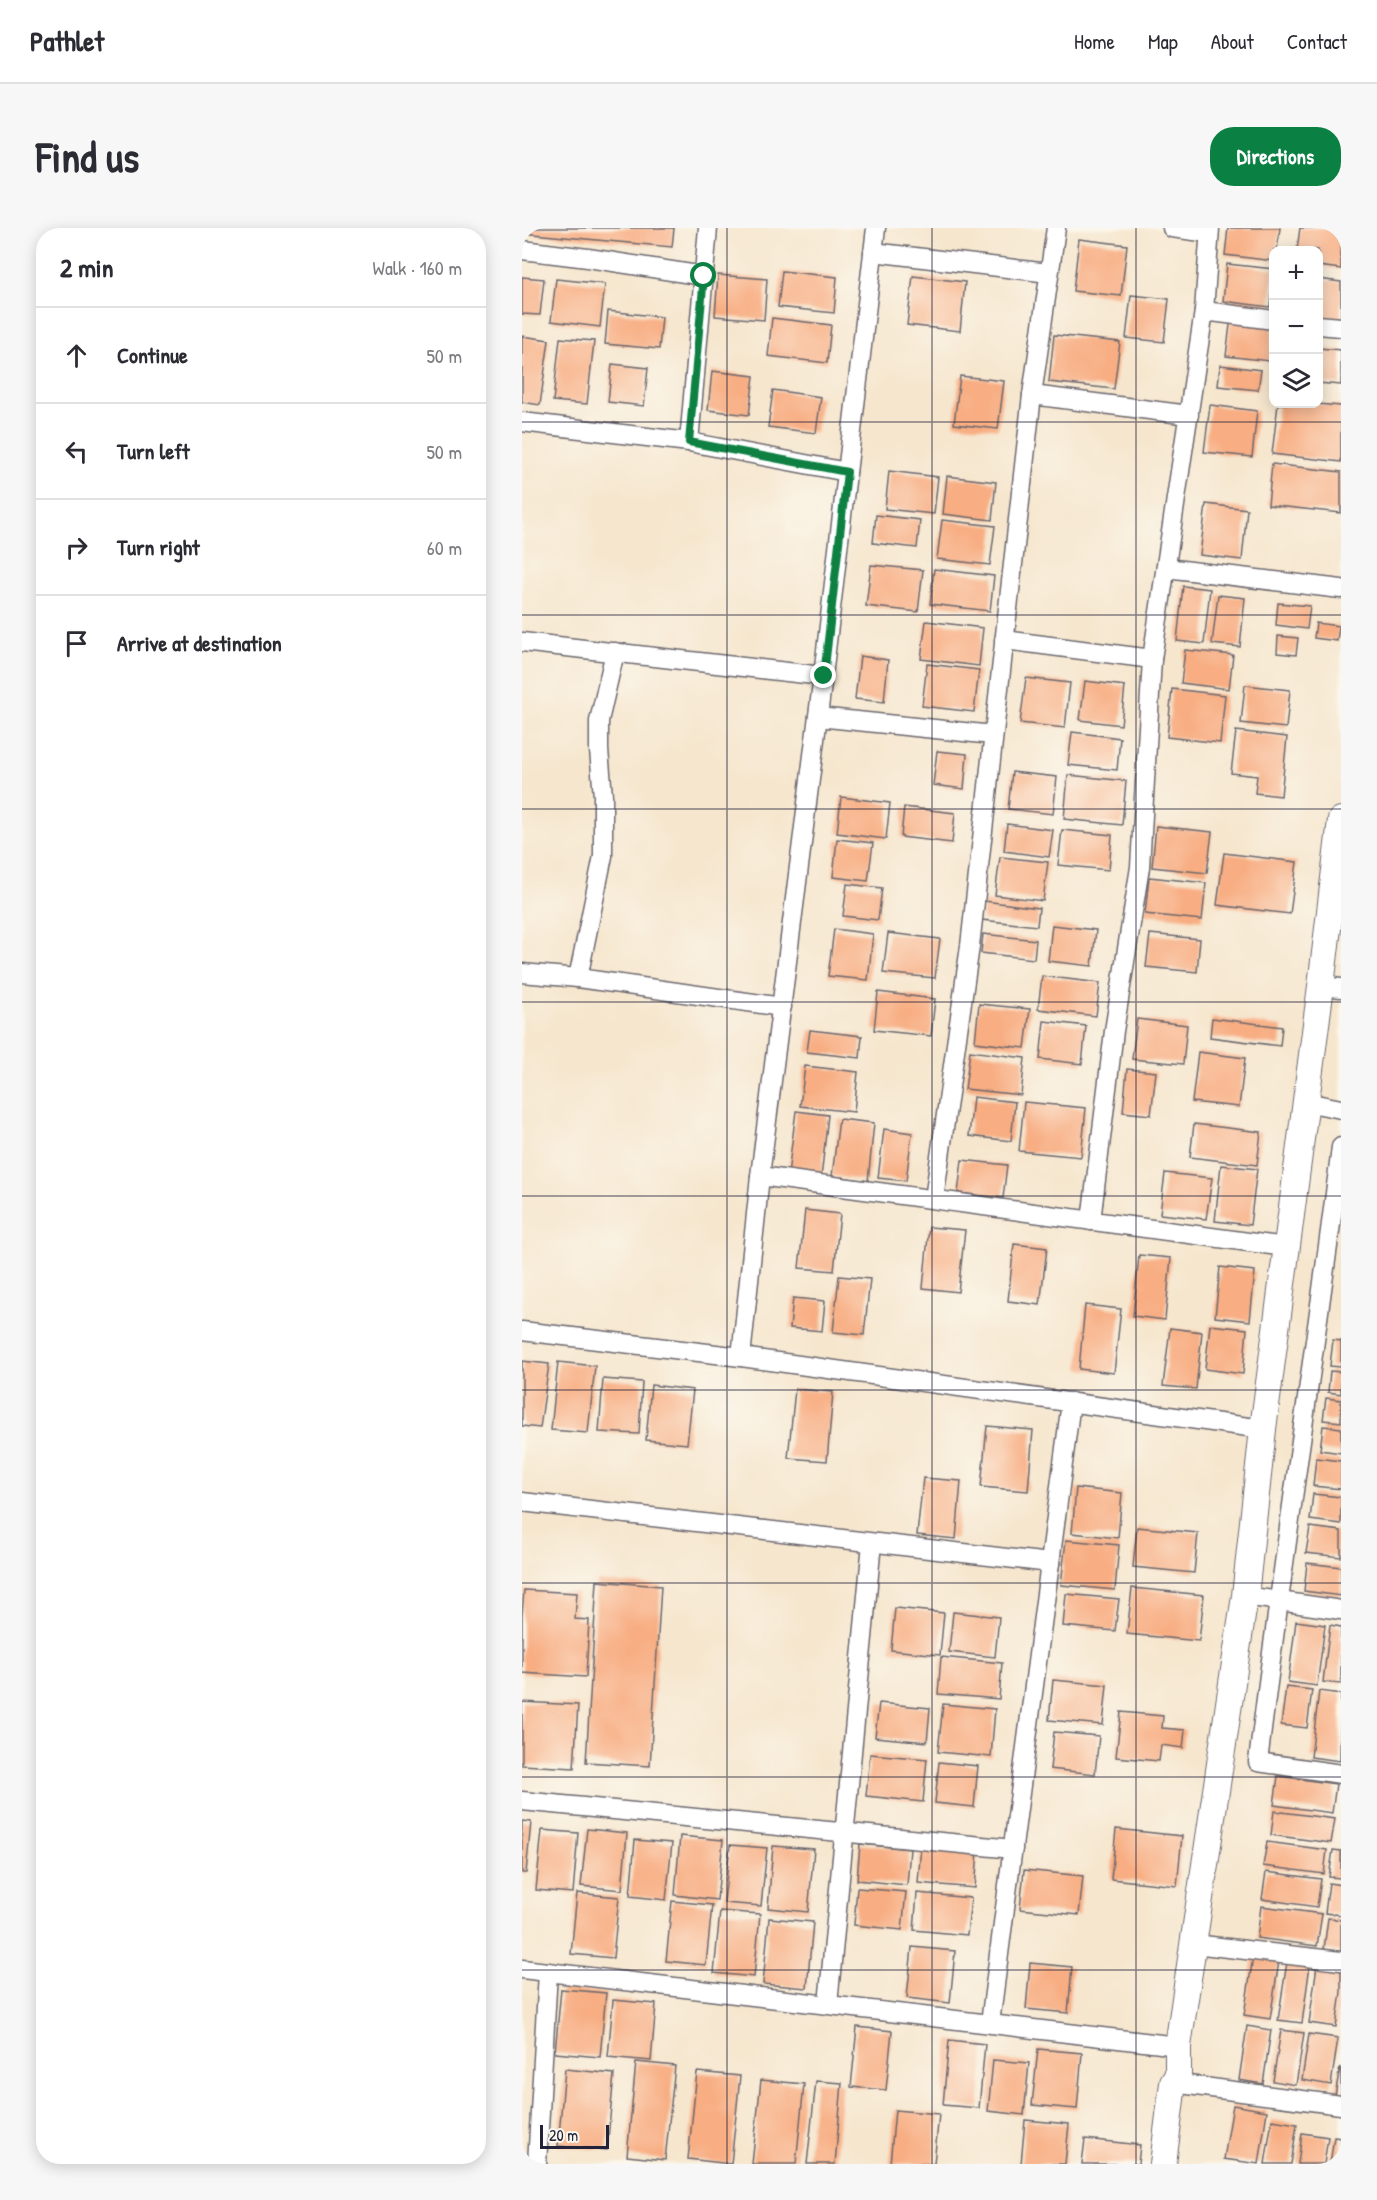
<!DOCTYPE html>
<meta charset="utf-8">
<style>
:root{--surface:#fff;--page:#f7f7f7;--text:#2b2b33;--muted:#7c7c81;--line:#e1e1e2;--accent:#0b8043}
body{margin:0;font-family:"Patrick Hand",sans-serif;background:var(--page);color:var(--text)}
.controls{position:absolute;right:18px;top:18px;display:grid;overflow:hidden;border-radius:12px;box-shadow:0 3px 15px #0003}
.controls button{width:54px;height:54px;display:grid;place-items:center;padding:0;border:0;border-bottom:2px solid var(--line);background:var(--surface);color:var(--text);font:30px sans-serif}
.scale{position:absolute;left:18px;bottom:15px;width:69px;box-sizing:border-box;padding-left:6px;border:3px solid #22223b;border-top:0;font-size:16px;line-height:21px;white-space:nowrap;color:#22223b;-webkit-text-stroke:4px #fbf7ec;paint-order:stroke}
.stop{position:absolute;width:18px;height:18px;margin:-14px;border:4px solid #0b8043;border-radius:50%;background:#fff}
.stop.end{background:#0b8043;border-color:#fff;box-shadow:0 2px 6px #0008}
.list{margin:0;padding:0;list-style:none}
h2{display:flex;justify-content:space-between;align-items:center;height:78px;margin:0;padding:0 24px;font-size:26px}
h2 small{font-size:20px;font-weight:400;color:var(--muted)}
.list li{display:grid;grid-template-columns:39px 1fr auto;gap:18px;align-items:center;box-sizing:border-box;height:96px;padding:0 24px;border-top:2px solid var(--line)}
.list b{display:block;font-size:22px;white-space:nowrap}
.list em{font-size:20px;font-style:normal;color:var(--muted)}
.icon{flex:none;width:33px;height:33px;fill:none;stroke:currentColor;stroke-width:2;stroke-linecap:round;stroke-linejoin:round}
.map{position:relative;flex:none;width:819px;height:1936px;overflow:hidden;border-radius:24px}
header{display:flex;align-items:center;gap:36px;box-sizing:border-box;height:84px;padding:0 30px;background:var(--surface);border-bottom:2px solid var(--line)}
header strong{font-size:28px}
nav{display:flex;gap:33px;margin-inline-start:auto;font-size:21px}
.intro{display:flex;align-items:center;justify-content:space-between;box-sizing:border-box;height:144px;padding:0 36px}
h1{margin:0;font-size:42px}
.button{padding:15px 27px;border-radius:24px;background:var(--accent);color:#fff;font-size:21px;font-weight:700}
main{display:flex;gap:36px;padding:0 36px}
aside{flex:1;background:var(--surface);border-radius:24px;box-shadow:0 3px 15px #0003}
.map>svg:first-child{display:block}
.building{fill:#f8ad82}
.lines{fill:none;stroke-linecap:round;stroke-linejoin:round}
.street-casing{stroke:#6c676e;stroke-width:21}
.secondary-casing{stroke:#6c676e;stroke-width:28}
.street{stroke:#fff;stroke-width:18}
.secondary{stroke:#fff;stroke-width:26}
.route{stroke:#0b8043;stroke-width:8}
.grid{fill:none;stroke:#22223b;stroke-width:1.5;stroke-opacity:0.55}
</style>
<header>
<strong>Pathlet</strong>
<nav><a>Home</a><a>Map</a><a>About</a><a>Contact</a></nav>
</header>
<div class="intro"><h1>Find us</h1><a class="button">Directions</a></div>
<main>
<aside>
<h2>2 min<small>Walk · 160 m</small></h2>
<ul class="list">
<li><svg class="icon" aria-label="ahead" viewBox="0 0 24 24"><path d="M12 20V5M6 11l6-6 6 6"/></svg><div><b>Continue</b></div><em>50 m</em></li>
<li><svg class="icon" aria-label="left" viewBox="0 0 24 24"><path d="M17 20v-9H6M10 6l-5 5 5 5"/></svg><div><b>Turn left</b></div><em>50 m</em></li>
<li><svg class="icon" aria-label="right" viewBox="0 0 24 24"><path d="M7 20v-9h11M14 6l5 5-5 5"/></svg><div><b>Turn right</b></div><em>60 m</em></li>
<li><svg class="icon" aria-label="arrive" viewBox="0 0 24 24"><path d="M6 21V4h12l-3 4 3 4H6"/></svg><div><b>Arrive at destination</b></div></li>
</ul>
</aside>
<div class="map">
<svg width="819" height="1936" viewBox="0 0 819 1936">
<rect width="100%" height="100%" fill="#fbf7ec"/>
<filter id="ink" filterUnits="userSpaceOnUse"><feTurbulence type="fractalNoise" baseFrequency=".0167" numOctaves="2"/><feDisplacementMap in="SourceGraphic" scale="12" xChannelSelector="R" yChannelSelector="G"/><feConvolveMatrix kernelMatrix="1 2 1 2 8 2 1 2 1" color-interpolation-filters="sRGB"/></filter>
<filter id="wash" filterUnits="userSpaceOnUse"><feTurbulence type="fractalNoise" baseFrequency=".008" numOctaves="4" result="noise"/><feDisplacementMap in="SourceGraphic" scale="24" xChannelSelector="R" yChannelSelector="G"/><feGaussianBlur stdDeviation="1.35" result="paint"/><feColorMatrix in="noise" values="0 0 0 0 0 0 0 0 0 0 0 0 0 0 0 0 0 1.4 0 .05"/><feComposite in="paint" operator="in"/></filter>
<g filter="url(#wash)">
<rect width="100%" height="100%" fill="#f6e6ce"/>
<g id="blocks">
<g class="building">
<polygon points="0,0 152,0 150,19 0,5"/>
<polygon points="706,0 758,0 755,22 752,22 752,33 703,27"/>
<polygon points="778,0 819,0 819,41 796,38 796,22 775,22"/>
<polygon points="557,11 605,17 599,68 551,63"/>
<polygon points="705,36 752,41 748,79 701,73"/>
<polygon points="260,43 315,49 312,85 256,79"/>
<polygon points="196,47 245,51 242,92 193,88"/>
<polygon points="391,48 443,54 438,103 385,97"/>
<polygon points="0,49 22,51 18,87 0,86"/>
<polygon points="34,51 83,56 78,99 29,93"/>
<polygon points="796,51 819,54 819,91 796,88"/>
<polygon points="609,67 647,71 642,114 604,110"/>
<polygon points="86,83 140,89 137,121 83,116"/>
<polygon points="709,89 752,93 748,133 704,128"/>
<polygon points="250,90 309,97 305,135 246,128"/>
<polygon points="532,107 598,114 592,161 527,154"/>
<polygon points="0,108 27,112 18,177 0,174"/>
<polygon points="38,110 72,113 65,176 31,173"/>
<polygon points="796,120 819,122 819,157 796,155"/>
<polygon points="90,136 126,140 122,178 86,174"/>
<polygon points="698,137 739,142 736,162 696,158"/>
<polygon points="190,143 232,148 227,187 186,182"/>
<polygon points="438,148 482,153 476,201 432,196"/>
<polygon points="251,162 299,169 294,205 246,199"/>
<polygon points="756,176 795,176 819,178 819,234 750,226"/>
<polygon points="688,177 735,183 730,229 682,224"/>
<polygon points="750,236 819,244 819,285 746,277"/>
<polygon points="367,243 416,249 412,286 363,281"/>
<polygon points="425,248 474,254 470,292 421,286"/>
<polygon points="684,276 725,281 720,332 678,327"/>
<polygon points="354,287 398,292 395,320 351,315"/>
<polygon points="420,292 473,298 468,337 415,331"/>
<polygon points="349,337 401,342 396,384 344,378"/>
<polygon points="412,341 472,348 468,383 408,376"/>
<polygon points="661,358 688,361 682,416 655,413"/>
<polygon points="696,367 723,370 718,419 690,416"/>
<polygon points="756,375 788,378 785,401 754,397"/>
<polygon points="404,393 461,400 457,438 399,431"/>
<polygon points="794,395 817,398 815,413 792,410"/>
<polygon points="756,408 776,410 774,427 755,425"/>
<polygon points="663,422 711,427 707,461 659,455"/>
<polygon points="338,428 366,432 362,474 333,471"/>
<polygon points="405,436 457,442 452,484 400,478"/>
<polygon points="504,450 548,455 543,500 498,495"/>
<polygon points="563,453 603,458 599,497 558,492"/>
<polygon points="723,457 768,462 764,500 719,495"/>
<polygon points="650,461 703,467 698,515 645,509"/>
<polygon points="714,503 765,509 759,568 733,565 735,548 709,545"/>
<polygon points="550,504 598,510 595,542 546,537"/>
<polygon points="415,523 445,526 442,561 411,557"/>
<polygon points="490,544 535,549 531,586 486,581"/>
<polygon points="546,547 604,553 600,597 542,591"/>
<polygon points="319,569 368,575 364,611 315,605"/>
<polygon points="382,579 433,585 430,615 379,609"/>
<polygon points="485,596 531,602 527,629 482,623"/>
<polygon points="634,598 690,604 685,645 630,639"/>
<polygon points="540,602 590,607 587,642 536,637"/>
<polygon points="315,611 351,615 346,653 311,649"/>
<polygon points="702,625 775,634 768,686 695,677"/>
<polygon points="478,629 526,634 521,673 473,667"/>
<polygon points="627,649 684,655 680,692 623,686"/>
<polygon points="325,656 360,660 356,692 321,688"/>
<polygon points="462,673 517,680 515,698 460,692"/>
<polygon points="530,697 574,702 570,738 526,733"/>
<polygon points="312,701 351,706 346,752 306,748"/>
<polygon points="366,705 418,711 413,750 361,745"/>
<polygon points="461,706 514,712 512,731 459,725"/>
<polygon points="628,706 678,711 675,744 624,739"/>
<polygon points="520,748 578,755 574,788 516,781"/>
<polygon points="356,764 413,771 409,808 352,802"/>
<polygon points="457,776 508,781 503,820 453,814"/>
<polygon points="690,790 760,799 758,818 688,809"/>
<polygon points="615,791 665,797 661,836 610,831"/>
<polygon points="522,793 564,798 560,836 518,831"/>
<polygon points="288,802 340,808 338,830 285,824"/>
<polygon points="448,823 503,830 499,867 443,861"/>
<polygon points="676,824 723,830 717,879 670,874"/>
<polygon points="283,838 336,844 332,884 278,878"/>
<polygon points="605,841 634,844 629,887 601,884"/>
<polygon points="451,869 493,874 489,913 447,908"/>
<polygon points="502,874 564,880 559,929 497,923"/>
<polygon points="274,883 306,887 299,950 266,946"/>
<polygon points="317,891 352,895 346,953 310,948"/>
<polygon points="672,896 739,904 735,937 668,929"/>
<polygon points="362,901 390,905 384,953 356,950"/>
<polygon points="440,932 485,937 481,970 436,965"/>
<polygon points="699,937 735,941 728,997 693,993"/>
<polygon points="643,945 690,950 684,991 638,986"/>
<polygon points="283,982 318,986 312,1043 277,1040"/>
<polygon points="407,999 443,1002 436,1064 401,1060"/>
<polygon points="492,1016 525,1020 518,1077 486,1073"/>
<polygon points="617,1027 649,1030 643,1092 611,1088"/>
<polygon points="698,1039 733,1043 728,1093 693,1089"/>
<polygon points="317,1048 348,1051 342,1107 311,1104"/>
<polygon points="271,1070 303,1073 300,1103 268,1100"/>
<polygon points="563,1077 599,1081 592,1145 557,1141"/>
<polygon points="688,1097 725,1101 721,1146 683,1141"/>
<polygon points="648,1100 680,1104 674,1161 641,1158"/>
<polygon points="811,1112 819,1113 819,1139 808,1138"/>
<polygon points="0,1133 27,1136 18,1200 0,1198"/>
<polygon points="36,1134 73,1138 66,1205 29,1202"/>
<polygon points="808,1143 819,1144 819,1166 806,1164"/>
<polygon points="81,1151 120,1154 117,1206 77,1204"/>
<polygon points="129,1157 171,1162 165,1216 124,1212"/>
<polygon points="273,1161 311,1164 305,1233 266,1230"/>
<polygon points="804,1170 819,1172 819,1194 801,1192"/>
<polygon points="465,1198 511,1202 506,1263 459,1259"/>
<polygon points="801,1198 819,1200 819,1225 798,1222"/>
<polygon points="794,1230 819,1233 819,1261 791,1258"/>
<polygon points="401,1250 439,1253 434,1311 395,1307"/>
<polygon points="554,1260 600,1265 596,1310 550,1305"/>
<polygon points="791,1266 819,1269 819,1296 788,1292"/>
<polygon points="615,1299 676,1305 672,1345 611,1339"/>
<polygon points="788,1299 819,1303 819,1329 784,1325"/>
<polygon points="544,1312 597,1317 593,1362 539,1357"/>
<polygon points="785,1335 819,1339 819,1368 782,1363"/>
<polygon points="75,1353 139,1358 128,1538 64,1534"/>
<polygon points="610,1360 682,1367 677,1413 605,1406"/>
<polygon points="2,1362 55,1365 53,1391 67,1392 64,1449 0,1445 0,1388"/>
<polygon points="544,1366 597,1371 593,1403 541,1398"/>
<polygon points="373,1380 422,1385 418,1427 369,1422"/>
<polygon points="431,1384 477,1389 473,1429 427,1424"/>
<polygon points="774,1393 803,1397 795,1458 766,1454"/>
<polygon points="808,1397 819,1399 819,1456 801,1454"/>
<polygon points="419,1429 480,1435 477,1471 416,1466"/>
<polygon points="531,1452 585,1457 581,1497 527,1492"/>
<polygon points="764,1459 790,1462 785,1500 759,1497"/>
<polygon points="797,1463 819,1466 818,1533 789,1529"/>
<polygon points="0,1474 56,1477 52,1540 0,1537"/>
<polygon points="357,1475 408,1480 405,1514 353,1509"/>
<polygon points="421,1476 473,1481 469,1529 416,1524"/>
<polygon points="599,1484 641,1488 640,1500 663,1502 661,1520 639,1517 637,1533 594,1529"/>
<polygon points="532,1504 577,1508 573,1546 528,1541"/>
<polygon points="348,1526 405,1531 401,1574 344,1568"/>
<polygon points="417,1534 456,1538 452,1579 413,1575"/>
<polygon points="756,1548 814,1556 810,1585 752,1577"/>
<polygon points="752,1583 813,1591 809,1615 749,1607"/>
<polygon points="0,1593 9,1594 4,1645 0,1645"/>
<polygon points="65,1601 105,1605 100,1662 59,1658"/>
<polygon points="594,1601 660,1608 655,1658 589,1651"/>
<polygon points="20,1602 56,1605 51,1665 14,1662"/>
<polygon points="158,1608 201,1612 195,1672 153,1667"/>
<polygon points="113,1612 150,1615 144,1672 108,1668"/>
<polygon points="745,1614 805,1622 802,1646 741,1638"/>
<polygon points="338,1616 388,1621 385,1657 335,1652"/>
<polygon points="208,1617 245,1620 239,1678 202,1675"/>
<polygon points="399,1617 456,1623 453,1660 396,1655"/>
<polygon points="251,1618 292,1621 286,1684 246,1680"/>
<polygon points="811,1622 819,1623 819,1650 807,1649"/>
<polygon points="502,1642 561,1648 557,1687 498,1681"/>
<polygon points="744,1644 799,1651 795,1679 740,1671"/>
<polygon points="807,1655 819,1657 819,1687 803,1685"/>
<polygon points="335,1660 384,1664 380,1702 332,1697"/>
<polygon points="55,1665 97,1669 91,1730 49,1726"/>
<polygon points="395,1665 449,1670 445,1707 392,1702"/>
<polygon points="150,1673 190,1677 184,1737 144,1733"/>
<polygon points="739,1678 800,1686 795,1718 735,1710"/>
<polygon points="198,1683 238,1686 232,1749 192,1745"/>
<polygon points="247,1690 291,1694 285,1760 241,1756"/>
<polygon points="806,1690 819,1692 819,1724 802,1721"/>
<polygon points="390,1719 433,1723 428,1775 385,1770"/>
<polygon points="731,1729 757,1733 748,1791 722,1787"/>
<polygon points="765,1734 788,1737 780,1795 756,1792"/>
<polygon points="508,1735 550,1739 546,1785 504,1781"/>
<polygon points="795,1737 819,1741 819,1764 814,1799 787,1795"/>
<polygon points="39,1761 84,1765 78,1829 33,1825"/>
<polygon points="91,1772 134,1776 129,1833 86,1829"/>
<polygon points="725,1798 749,1802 741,1856 717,1852"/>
<polygon points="335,1799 370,1803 364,1862 329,1859"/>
<polygon points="759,1802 782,1805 774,1857 751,1853"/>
<polygon points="787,1806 816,1810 809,1857 780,1852"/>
<polygon points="427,1812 463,1816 457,1880 421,1877"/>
<polygon points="516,1821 560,1825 555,1881 510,1877"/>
<polygon points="471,1832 507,1835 502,1887 466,1883"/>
<polygon points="114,1834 153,1838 143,1932 105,1928"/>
<polygon points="818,1839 819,1840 819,1869 813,1868"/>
<polygon points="43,1841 92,1846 85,1922 36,1918"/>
<polygon points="175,1844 218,1848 209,1936 166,1931"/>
<polygon points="239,1852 282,1856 274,1936 230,1936"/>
<polygon points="294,1853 320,1855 313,1936 285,1936"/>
<polygon points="711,1877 745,1883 737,1936 702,1931"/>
<polygon points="373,1882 417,1886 412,1936 368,1936"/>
<polygon points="503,1892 547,1896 543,1936 499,1936"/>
<polygon points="750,1892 775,1896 769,1936 743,1936"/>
<polygon points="780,1905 806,1909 802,1936 776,1936"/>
<polygon points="812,1909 819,1910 819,1936 808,1936"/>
<polygon points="563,1911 618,1917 616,1936 560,1936"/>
</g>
</g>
</g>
<g filter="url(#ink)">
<use href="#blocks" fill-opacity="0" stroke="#6c676e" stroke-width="1.5"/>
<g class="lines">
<g class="street-casing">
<g id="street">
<polyline points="650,0 687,5"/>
<polyline points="0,22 66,30 182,48"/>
<polyline points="351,24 527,45"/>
<polyline points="682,83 752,92"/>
<polyline points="796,97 819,99"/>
<polyline points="510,167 667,187"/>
<polyline points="0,194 167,214 325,244"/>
<polyline points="167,214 186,0"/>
<polyline points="644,340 819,361"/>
<polyline points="482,412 630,431"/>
<polyline points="0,414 301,448"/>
<polyline points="296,489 471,507"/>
<polyline points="0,745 56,750 260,779"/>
<polyline points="56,750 81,628 81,568 77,522 77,493 93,424"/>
<polyline points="799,758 819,760"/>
<polyline points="784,874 819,881"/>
<path d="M 819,919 C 793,1124 761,1328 736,1534 L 819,1546"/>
<polyline points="238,948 764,1019"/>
<polyline points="412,971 448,718 510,167 534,0"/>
<polyline points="569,993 592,803 618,639 630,431 682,83 688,0"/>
<polyline points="0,1103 219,1129 741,1201"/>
<polyline points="219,1129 238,948 301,448 354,0"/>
<polyline points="0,1274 528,1335"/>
<polyline points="723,1368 819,1382"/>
<polyline points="0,1573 491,1621"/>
<polyline points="672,1716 819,1733"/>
<polyline points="0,1741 656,1818"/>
<polyline points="306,1776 350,1315"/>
<polyline points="468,1795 549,1174"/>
<polyline points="651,1855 819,1877"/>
<polyline points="15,1936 26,1744"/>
</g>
</g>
<g class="secondary-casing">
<polyline id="secondary" points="641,1936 651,1855 656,1847 656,1818 723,1368 741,1201 799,758 819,592"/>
</g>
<use href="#street" class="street"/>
<use href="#secondary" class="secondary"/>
</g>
</g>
<g class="lines" filter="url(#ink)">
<polyline class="route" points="182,48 167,214 325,244 302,448"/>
</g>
<path class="grid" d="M 205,0 L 205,1936M 410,0 L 410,1936M 614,0 L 614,1936M 0,194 L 819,194M 0,387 L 819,387M 0,581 L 819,581M 0,774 L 819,774M 0,968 L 819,968M 0,1162 L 819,1162M 0,1355 L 819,1355M 0,1549 L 819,1549M 0,1742 L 819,1742"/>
</svg>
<div class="controls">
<button>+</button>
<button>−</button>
<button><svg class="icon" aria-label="layers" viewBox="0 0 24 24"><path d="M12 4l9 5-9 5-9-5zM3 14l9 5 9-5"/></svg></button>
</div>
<div class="scale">20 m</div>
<div class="stop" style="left:182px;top:48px"></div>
<div class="stop end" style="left:302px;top:448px"></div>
</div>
</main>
